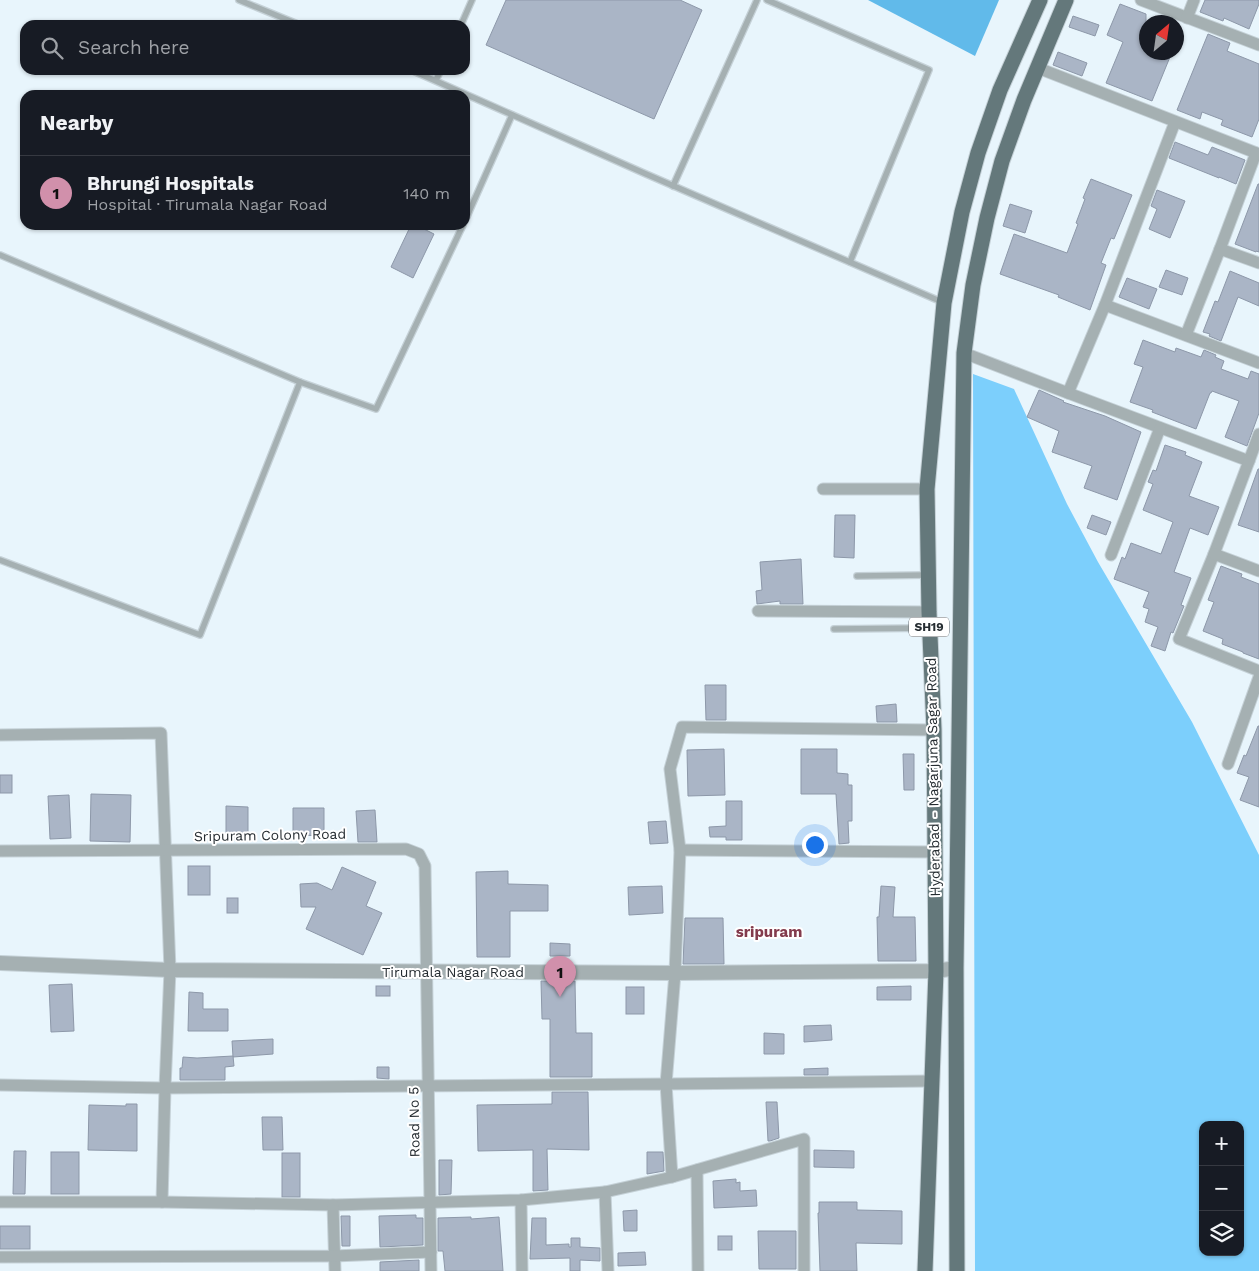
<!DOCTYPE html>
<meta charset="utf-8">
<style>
:root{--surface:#171b24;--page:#20242c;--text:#f1f3f6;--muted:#9ea1a6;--line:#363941;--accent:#d190ab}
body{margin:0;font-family:"Work Sans",sans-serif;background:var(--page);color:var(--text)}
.controls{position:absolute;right:15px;bottom:15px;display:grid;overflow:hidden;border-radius:10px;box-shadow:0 1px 4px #0004}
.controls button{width:45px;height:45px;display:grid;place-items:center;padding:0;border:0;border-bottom:1px solid var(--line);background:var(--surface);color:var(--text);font:25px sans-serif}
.compass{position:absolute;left:1139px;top:15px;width:45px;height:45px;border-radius:50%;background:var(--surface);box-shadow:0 1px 4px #0004;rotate:29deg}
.you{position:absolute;left:814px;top:844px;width:18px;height:18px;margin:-12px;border:4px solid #fff;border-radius:50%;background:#1a73e8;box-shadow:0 0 0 8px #1a73e833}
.badge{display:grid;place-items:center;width:32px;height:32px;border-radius:50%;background:var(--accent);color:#111;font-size:16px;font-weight:700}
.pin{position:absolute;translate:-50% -41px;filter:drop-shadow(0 1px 2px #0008)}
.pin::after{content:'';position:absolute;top:26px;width:18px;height:15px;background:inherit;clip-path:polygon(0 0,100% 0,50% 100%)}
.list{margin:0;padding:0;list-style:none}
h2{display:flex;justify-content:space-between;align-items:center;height:65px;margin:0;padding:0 20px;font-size:21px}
h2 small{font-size:16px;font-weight:400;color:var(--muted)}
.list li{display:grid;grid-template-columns:32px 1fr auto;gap:15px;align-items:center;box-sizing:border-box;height:75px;padding:0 20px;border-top:1px solid var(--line)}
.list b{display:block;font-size:19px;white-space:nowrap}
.list p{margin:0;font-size:16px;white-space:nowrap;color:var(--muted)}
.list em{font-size:16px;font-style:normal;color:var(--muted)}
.icon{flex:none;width:28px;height:28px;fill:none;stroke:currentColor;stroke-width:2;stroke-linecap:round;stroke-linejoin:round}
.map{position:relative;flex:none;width:1259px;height:1271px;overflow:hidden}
.search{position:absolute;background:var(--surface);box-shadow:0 1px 4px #0004;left:20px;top:20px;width:450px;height:55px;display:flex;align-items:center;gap:12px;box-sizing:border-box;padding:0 18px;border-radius:15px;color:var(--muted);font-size:19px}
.panel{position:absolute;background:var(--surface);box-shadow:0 1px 4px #0004;left:20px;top:90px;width:450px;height:140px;border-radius:15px}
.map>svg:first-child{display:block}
.green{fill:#7ccffc;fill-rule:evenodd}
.forest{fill:#61baea}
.building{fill:#aab5c6;stroke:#8d98a9}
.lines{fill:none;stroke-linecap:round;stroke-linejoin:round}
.service-casing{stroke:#c5d1d7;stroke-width:8}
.minor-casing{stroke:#c5d1d7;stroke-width:13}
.tertiary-casing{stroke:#c5d1d7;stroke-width:16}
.primary-casing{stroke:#c5d1d7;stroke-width:17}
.service{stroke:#a5b0b2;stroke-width:5.5}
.minor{stroke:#a5b0b2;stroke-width:11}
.tertiary{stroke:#a5b0b2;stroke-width:14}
.primary{stroke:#64787b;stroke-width:15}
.labels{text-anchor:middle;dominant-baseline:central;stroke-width:4;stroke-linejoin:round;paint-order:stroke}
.shield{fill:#fff;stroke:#666b6f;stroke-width:1}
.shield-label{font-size:12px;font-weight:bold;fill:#252c31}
.street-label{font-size:14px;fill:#252c31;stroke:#fff}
.neighbourhood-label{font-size:15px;font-weight:bold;fill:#833b4d;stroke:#fff}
</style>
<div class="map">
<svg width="1259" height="1271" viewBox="0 0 1259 1271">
<rect width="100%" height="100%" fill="#e8f5fc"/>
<path class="green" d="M 973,374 L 1014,389 L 1067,504 L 1098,562 L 1192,722 L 1259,855 L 1259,1271 L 975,1271 ZM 1203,1125 L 1240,1125 L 1240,1252 L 1203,1252 Z"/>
<polygon class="forest" points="868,0 999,0 975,56"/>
<g class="building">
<polygon points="506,0 680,0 702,10 654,119 486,45"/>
<polygon points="1205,0 1259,0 1259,4 1249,29 1224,18 1223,21 1200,12"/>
<polygon points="1120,4 1146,14 1146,52 1172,52 1152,101 1106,83 1123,42 1107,35"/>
<polygon points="1073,16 1099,25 1095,36 1069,27"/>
<polygon points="1208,34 1230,43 1227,51 1259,64 1259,119 1252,137 1221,125 1223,120 1202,112 1200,119 1177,110"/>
<polygon points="1058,52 1087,63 1082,76 1053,65"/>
<polygon points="1175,142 1208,155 1212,147 1245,160 1236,184 1219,177 1219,178 1169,158"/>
<polygon points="1091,179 1132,195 1114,239 1111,238 1101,263 1106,265 1090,310 1058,297 1059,295 1000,274 1014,234 1067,253 1078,224 1076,223 1085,199 1083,198"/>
<polygon points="1258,184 1259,184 1259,252 1256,251 1256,252 1235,244"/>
<polygon points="1157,190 1185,201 1170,238 1149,229 1157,209 1151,206"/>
<polygon points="1010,204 1032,211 1025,233 1003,226"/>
<polygon points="411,225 416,225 434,234 413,278 391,267"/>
<polygon points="1166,270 1188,278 1182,295 1159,287"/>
<polygon points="1230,271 1259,283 1259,306 1238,297 1221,341 1209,336 1210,334 1203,332 1215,301 1218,302"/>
<polygon points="1127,278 1157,289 1149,309 1119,297"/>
<polygon points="1143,340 1175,352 1176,348 1201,357 1204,350 1216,355 1215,357 1224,361 1221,369 1248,379 1251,371 1259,374 1259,413 1247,446 1225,437 1239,401 1212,391 1211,393 1210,393 1196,429 1152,412 1153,410 1130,402 1143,367 1134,364"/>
<polygon points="1039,390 1064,401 1063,402 1105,416 1141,432 1117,500 1084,488 1092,466 1052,452 1059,431 1027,417"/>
<polygon points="1165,445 1186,452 1185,455 1202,462 1189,496 1219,507 1208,535 1190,528 1174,572 1191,578 1181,605 1184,606 1173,633 1171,632 1165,651 1151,646 1158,627 1145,622 1149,609 1143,607 1149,592 1114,579 1122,557 1125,559 1131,543 1161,554 1173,522 1143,510 1153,484 1148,482 1153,470 1156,471"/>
<polygon points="1258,469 1259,469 1259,532 1238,525"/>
<polygon points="835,515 855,515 854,558 834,557"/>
<polygon points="1092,515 1111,522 1106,535 1087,528"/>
<polygon points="801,559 803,604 780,604 780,601 757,604 756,591 762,590 760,562"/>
<polygon points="1221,566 1242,574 1241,577 1259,584 1259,659 1243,653 1243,652 1222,644 1223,639 1203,631 1214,602 1208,600"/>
<polygon points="705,685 726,685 726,720 706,720"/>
<polygon points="896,704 897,722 877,722 876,706"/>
<polygon points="1258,726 1259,726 1259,807 1240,800 1249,777 1237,773 1244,755 1246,756"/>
<polygon points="724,749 725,795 688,796 687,750"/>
<polygon points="801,749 837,749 837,773 848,774 848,785 852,785 852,821 848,821 849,843 839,844 836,794 801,794"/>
<polygon points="903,754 914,754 914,790 904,790"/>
<rect x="0" y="775" width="12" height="18"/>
<polygon points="91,794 131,795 130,842 90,841"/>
<polygon points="69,795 71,838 50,839 48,796"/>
<polygon points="726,801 742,801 742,840 726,840 726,837 710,837 709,827 726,826"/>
<polygon points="226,806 248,807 248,840 226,839"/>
<polygon points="293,808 324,808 324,835 293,836"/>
<polygon points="375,810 377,842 358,842 356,811"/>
<polygon points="666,821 668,843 650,844 648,822"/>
<rect x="188" y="866" width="22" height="29"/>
<polygon points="342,867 376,882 366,906 382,913 363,955 306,929 316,907 301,907 300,884 317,883 332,890"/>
<polygon points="508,871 508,884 548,885 548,911 510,911 510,957 477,957 476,872"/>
<polygon points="662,886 663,913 629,915 628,887"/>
<polygon points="881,886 895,887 893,917 915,917 916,961 878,961 877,917 879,917"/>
<rect x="227" y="898" width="11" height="15"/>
<polygon points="685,918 723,918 724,964 683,964"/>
<polygon points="550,943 570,944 570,956 550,956"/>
<polygon points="541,981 575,981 576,1033 592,1033 592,1077 550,1077 550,1019 542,1019"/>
<polygon points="72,984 74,1031 51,1032 49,985"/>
<rect x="376" y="986" width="14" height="10"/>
<polygon points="911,986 911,1000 877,1000 877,987"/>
<rect x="626" y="987" width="18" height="27"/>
<polygon points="189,992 203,993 203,1009 228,1009 228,1031 188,1031"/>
<polygon points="831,1025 832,1040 804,1042 804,1026"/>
<polygon points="764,1033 784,1034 784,1054 764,1054"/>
<polygon points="273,1039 273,1054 233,1057 232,1041"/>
<polygon points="233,1056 234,1066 225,1067 225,1080 180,1080 180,1068 182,1068 183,1057 197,1058"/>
<polygon points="377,1067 389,1067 389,1079 377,1078"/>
<polygon points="828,1068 828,1075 804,1075 804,1069"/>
<polygon points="552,1092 588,1092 589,1150 547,1149 548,1190 533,1191 533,1150 478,1151 477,1105 552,1104"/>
<polygon points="766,1102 777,1102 779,1138 770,1141 768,1141"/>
<polygon points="126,1104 137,1104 137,1151 88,1150 89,1105 126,1106"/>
<polygon points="262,1117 282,1117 283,1150 263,1150"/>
<polygon points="814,1150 854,1151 854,1168 814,1167"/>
<polygon points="14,1151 26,1151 25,1194 13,1194"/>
<rect x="51" y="1152" width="28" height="42"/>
<polygon points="647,1152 663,1152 664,1171 647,1174"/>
<rect x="282" y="1153" width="18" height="44"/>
<polygon points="439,1160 452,1160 451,1194 439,1195"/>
<polygon points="736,1179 736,1183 740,1182 740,1191 756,1190 757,1206 714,1208 713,1181"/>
<polygon points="819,1202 857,1202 857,1210 902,1211 902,1244 856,1243 857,1271 820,1271 818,1213 819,1213"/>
<polygon points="637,1210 637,1231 624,1231 623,1211"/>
<polygon points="416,1215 416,1218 423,1218 423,1245 380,1247 379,1216"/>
<polygon points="341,1216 350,1216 350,1246 342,1246"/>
<polygon points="471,1217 471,1219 499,1217 503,1271 445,1271 443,1251 438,1251 438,1218"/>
<polygon points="532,1218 546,1218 546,1245 569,1244 569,1247 571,1247 571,1238 580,1238 580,1247 600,1248 600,1261 580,1260 580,1271 570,1271 570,1258 530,1259"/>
<rect x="0" y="1226" width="30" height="23"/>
<polygon points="758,1231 796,1231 796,1269 759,1269"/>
<rect x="718" y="1236" width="14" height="14"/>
<polygon points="645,1252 646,1265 618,1266 618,1253"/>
<polygon points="419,1260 419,1271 380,1271 380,1262"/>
</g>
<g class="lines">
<g class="service-casing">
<g id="service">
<polyline points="239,0 300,25"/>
<polyline points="767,0 929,70 850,262"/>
<polyline points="461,25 472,0"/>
<polyline points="411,70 646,174 942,302"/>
<polyline points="436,80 441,70"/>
<polyline points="673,186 757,0"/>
<polyline points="465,221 512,115"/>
<polyline points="0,255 300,382"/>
<polyline points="0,560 200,635 300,382 376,409 463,225"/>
<polyline points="857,576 928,575"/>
<polyline points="834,629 929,628"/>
</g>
</g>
<g class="minor-casing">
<g id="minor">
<polyline points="1141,0 1259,45"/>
<polyline points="1187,18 1194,0"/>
<polyline points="1038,68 1259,154"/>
<polyline points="1220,249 1256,153"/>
<polyline points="1105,305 1259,363"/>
<polyline points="1186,335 1220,249 1259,263"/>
<polyline points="964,353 1068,393 1105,305 1175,122"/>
<polyline points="1068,393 1249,461 1259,434"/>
<polyline points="1249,461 1214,554 1179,639 1259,671"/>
<polyline points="823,489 927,489"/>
<polyline points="1214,554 1259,571"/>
<polyline points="1111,555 1160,428"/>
<polyline points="758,611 929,612"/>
<polyline points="0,735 161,733 170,970 165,1088 162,1202"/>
<polyline points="1228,764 1259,677"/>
<polyline points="680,850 935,852"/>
<polyline points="0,851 406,849 419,854 425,866 431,1271"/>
<polyline points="931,1081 666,1084 675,973 680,850 670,769 682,727 934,730"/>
<polyline points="0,1085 165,1088 666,1084 672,1177"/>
<polyline points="697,1170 698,1271"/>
<polyline points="605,1192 608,1271"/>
<polyline points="521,1200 522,1271"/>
<polyline points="0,1202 162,1202 333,1205 521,1200 605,1192 672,1177 804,1139 804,1271"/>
<polyline points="333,1205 335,1271"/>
<polyline points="0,1257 334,1256 431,1252"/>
</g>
</g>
<g class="tertiary-casing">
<polyline id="tertiary" points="0,963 170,970 675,973 936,971 956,968"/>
</g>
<g class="primary-casing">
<g id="primary">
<polyline points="925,1271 936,971 934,730 929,612 927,489 944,303 962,212 978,153 1000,90 1040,0"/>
<polyline points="957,1271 956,968 964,353 973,285 987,218 1002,161 1024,100 1066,0"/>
</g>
</g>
<use href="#service" class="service"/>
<use href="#minor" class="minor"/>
<use href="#tertiary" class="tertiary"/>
<use href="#primary" class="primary"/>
</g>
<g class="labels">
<rect class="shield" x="909" y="617.5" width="40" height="19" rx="4"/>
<g class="shield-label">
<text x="929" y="627">SH19</text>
</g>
<g class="street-label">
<text transform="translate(933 777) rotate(-91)">Hyderabad - Nagarjuna Sagar Road</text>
<text transform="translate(270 835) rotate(-1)">Sripuram Colony Road</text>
<text x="453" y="972">Tirumala Nagar Road</text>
<text transform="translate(414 1122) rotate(-91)">Road No 5</text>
</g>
<g class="neighbourhood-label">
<text x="769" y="932">sripuram</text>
</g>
</g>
</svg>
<div class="controls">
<button>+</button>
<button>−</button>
<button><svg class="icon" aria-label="layers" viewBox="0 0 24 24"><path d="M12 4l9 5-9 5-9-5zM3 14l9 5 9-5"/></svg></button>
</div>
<svg class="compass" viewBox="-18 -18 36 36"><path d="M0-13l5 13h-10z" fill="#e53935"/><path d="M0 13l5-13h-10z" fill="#9ea1a6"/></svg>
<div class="you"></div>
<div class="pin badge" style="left:560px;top:997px">1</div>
<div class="search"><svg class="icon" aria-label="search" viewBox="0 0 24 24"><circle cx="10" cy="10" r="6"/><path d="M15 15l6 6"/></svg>Search here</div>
<section class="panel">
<h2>Nearby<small></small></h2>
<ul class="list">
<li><span class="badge">1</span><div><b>Bhrungi Hospitals</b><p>Hospital · Tirumala Nagar Road</p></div><em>140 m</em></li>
</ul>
</section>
</div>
